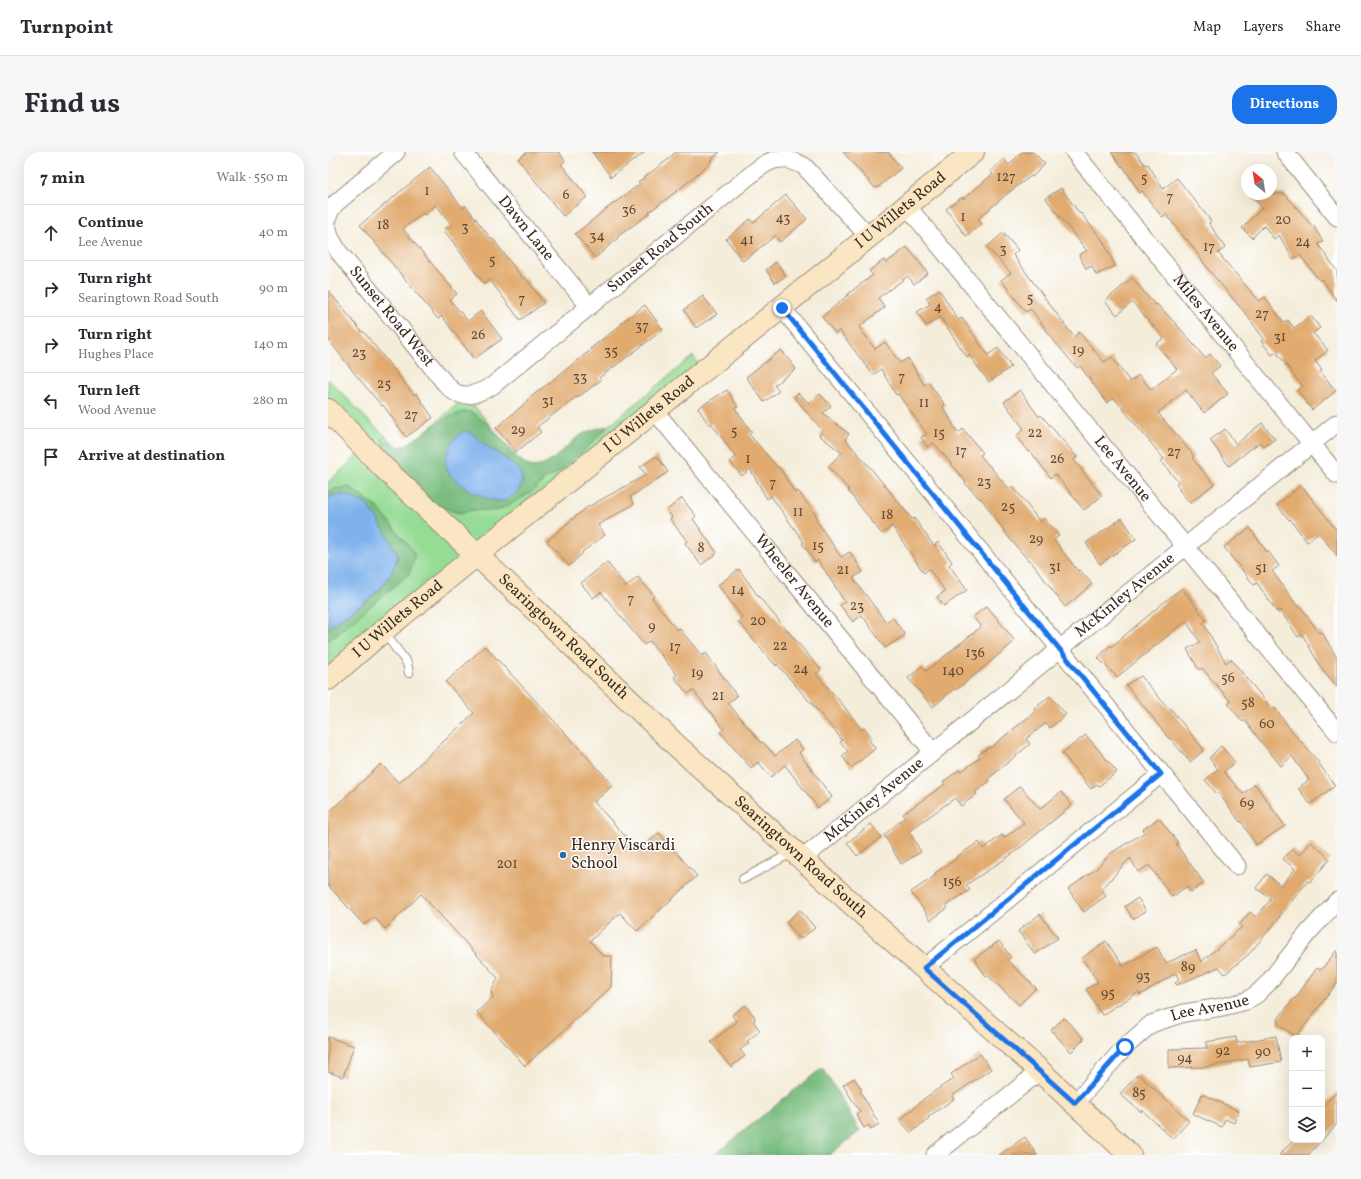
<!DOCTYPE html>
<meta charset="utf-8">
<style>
:root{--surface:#fff;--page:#f7f7f7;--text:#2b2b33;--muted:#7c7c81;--line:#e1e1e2;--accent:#1a73e8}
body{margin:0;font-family:Vollkorn,serif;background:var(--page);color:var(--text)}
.controls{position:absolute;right:12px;bottom:12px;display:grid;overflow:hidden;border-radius:8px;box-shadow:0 4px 16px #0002}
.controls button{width:36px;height:36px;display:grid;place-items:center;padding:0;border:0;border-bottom:1px solid var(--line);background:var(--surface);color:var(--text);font:20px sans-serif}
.compass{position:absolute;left:913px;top:12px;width:36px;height:36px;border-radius:50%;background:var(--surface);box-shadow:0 4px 16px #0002;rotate:330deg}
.stop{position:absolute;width:12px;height:12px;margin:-9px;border:3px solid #1a73e8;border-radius:50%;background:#fff}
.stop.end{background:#1a73e8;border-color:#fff;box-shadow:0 1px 4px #0008}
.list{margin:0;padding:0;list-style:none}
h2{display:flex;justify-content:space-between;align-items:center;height:52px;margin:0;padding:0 16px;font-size:17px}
h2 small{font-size:13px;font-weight:400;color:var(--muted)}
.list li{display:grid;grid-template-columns:26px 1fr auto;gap:12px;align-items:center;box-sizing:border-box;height:56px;padding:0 16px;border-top:1px solid var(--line)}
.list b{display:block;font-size:15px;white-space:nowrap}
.list p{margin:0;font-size:13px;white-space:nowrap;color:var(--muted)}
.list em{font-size:13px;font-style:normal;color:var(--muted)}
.icon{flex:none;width:22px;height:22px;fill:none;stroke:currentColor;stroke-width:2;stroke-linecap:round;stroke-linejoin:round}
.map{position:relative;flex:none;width:1009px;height:1003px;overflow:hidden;border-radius:16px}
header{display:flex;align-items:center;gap:24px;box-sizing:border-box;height:56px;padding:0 20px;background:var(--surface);border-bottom:1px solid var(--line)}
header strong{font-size:19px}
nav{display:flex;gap:22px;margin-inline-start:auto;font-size:14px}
.intro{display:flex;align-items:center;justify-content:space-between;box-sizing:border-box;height:96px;padding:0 24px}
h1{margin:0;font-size:28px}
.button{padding:10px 18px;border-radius:16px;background:var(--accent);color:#fff;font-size:14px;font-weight:700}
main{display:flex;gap:24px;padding:0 24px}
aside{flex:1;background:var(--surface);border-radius:16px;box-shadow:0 4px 16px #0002}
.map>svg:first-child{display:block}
.green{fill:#96dc95;stroke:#68835a}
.forest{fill:#78bc7e;stroke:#5a734e}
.water{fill:#7fb2ec;stroke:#5d6e85}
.building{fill:#e1ab6f}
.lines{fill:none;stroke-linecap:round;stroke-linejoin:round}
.lane-casing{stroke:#988c7c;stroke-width:10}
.street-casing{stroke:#988c7c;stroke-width:19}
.secondary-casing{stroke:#988c7c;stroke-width:24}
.lane{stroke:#fff;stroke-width:8}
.street{stroke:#fff;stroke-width:17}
.secondary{stroke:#fbe6c4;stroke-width:22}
.route{stroke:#1a73e8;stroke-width:5}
.poi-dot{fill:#1f6fb2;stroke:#fff;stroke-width:1.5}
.labels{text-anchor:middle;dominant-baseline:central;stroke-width:3;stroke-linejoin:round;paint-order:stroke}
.number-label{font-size:14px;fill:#644a32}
.street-label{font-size:16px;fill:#3b2a1e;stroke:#fff}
.poi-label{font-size:16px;fill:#3b2a1e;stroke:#fff;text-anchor:start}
</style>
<header>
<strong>Turnpoint</strong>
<nav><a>Map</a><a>Layers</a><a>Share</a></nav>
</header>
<div class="intro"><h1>Find us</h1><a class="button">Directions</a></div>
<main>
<aside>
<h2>7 min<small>Walk · 550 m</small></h2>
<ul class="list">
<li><svg class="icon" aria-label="ahead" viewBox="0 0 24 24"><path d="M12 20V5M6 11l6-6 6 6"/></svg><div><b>Continue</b><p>Lee Avenue</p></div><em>40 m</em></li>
<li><svg class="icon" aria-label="right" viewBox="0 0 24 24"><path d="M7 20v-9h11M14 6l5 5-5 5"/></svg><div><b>Turn right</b><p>Searingtown Road South</p></div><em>90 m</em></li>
<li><svg class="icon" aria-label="right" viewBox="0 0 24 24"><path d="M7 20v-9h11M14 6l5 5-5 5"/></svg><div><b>Turn right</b><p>Hughes Place</p></div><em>140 m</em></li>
<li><svg class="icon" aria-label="left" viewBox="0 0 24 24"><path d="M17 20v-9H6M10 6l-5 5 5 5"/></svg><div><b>Turn left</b><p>Wood Avenue</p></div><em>280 m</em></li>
<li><svg class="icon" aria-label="arrive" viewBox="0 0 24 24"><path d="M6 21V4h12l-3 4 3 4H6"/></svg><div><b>Arrive at destination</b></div></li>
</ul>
</aside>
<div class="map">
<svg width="1009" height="1003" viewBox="0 0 1009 1003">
<rect width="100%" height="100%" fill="#fff"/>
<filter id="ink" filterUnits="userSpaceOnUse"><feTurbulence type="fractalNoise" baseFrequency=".025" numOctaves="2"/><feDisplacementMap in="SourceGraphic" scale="8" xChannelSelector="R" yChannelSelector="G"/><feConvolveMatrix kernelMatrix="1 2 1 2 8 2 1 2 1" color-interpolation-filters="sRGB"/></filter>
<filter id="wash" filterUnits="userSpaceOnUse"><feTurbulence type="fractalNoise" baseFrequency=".012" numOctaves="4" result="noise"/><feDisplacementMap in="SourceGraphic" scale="16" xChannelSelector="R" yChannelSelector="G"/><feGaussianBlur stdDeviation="0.9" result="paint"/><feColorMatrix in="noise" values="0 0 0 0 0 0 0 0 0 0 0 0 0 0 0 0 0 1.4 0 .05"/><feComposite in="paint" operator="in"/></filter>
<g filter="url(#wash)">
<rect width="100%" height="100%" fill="#f4edda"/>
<polygon class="green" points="365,204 374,216 0,522 0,330 37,297 0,258 0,227 42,270 74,299 131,251 147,255 212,333 217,327 228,322 235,317 244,307 258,297 280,274"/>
<g class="forest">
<path d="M 140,259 C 165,269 175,296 196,311 C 217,326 238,291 253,283 C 262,278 270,276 280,274 L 258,297 L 244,307 L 235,317 L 228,322 L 217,327 L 202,341 L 171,358 L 160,359 L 145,358 L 131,361 L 107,353 L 62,307 L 53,286 L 72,295 L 76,294 C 97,282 114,263 140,259 Z"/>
<path d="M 21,335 L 50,356 L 86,400 L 86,409 L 81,422 L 0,489 L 0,476 C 28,453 60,443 70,403 L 59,386 L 5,343 L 0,347 L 0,341 L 6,337 Z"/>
<polygon points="494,916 507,936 532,979 501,1003 386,1003"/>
</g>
<g class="water">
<path d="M 136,279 C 146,280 148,286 156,292 C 172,305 214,322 183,345 C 181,346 177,349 175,349 C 162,352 122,330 119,317 C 116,311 118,303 121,297 C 124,288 129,283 136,279 Z"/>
<path d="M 5,343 L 19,343 L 38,352 L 49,366 L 70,403 C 60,443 28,453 0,476 L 0,347 Z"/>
</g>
<g id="blocks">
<g class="building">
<polygon points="199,0 231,0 237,9 233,12 259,45 235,64 190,7"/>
<polygon points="264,0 317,0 283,25"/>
<polygon points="347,0 392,0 382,8 384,9 354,35 321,60 322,61 289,85 290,86 267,106 247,82 277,58 312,32 310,30 342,6"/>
<polygon points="515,0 560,0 573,16 549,36 549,35 547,36"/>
<polygon points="694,0 705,0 717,12 704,25 703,24 680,41 650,67 654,72 638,84 618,57 634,45 635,47 665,22 662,19 676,7 681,13"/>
<polygon points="783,0 807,0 817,13 820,12 835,37 849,26 883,69 881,71 897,96 890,101 931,149 937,145 956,171 960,168 966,176 983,164 992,176 985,181 1000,198 987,209 994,218 992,219 1008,239 984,258 969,238 975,234 963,221 964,220 948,200 944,203 933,189 936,187 917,161 880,117 859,87 858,88 838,62 834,65 814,39 812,41 795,14 794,15"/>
<polygon points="102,15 135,56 138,54 164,88 165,87 195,127 197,125 216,151 192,168 162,128 156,132 116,78 124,73 108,53 96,63 95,61 75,77 129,142 122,148 140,169 153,159 174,187 146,207 114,164 110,167 32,73"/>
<polygon points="733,36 752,62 753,61 775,89 787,114 768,123 764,114 758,117 751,103 759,99 733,66 732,66 718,46"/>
<polygon points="923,42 957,42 984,74 985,73 995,90 990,92 1009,119 1009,149 994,127 992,129 972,103 965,107 951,83 946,87 936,74 924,86 914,76 934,56"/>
<polygon points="458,43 479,67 452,90 447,84 415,109 398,87 422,67 425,71"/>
<polygon points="675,81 690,98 685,103 746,185 751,180 776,210 784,205 802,230 811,223 823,238 849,217 828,192 836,186 804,150 789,163 777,149 804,126 827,153 829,152 850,174 877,206 882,202 892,214 883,221 900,242 876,261 858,238 830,261 866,304 864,306 886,332 862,351 851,338 852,337 848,332 850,330 833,309 836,307 786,246 779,251 752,214 749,216 727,190 703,157 698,160 673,128 683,121 659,95"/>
<polygon points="579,95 600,121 586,132 580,124 550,146 557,155 531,175 547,197 557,190 572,211 580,206 596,233 600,230 617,253 615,255 630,281 635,277 655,301 652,303 681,337 685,334 712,370 716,366 731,384 726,388 750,419 752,418 764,432 737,455 702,408 701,409 682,387 653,346 652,347 637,331 638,330 606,291 599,295 593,285 599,282 570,242 568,243 553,217 545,223 511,178 508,182 494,165 521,142 521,141 545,123 541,119 556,108 558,111"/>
<polygon points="448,110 458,124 447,131 438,118"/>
<polygon points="611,137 630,168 634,166 660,203 670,196 683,215 661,230 641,203 639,205 612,165 598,174 589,160 602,152 598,146"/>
<polygon points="0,138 34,180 35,179 86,243 88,241 105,266 78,285 55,253 54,254 27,222 0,187"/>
<polygon points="375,144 389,162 368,176 356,158"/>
<polygon points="317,153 335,178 271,226 273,228 249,246 248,245 209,275 213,280 188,300 168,276 200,249 199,248 263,198 262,197 294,172 293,171"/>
<polygon points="453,198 468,217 446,233 451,239 436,250 418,225"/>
<polygon points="399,238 410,255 407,256 424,280 421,282 450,316 451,315 467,341 470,339 490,366 488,368 513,405 522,400 535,420 525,426 558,470 565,466 577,483 557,496 534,463 525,470 512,453 517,450 490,408 487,410 474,391 476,390 443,344 439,347 422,317 414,324 402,310 408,305 383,271 381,273 370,256"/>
<polygon points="692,238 711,265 713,263 749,305 746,308 774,344 756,358 727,322 723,326 702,299 700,300 688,284 696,277 676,250"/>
<polygon points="470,241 481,251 492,242 503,254 495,261 521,282 517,287 545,319 585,368 586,366 606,394 610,390 624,410 621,413 639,438 616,454 609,445 617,439 601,417 596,421 564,374 554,382 520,339 521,338 500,314 514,301 491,283 495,279 466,245"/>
<polygon points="934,271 947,287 936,295 932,290 901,314 882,288 897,277 908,292"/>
<polygon points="329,304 340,320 302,345 306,352 270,373 277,383 254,400 255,401 241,414 219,389 247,365 258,356 318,323 312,315"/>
<polygon points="973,333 1009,379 1009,404 991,381 979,390 962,367 961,368 949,353"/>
<polygon points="354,346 368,364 365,367 389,401 373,413 357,391 359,389 342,367 344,365 339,358"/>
<polygon points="794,366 808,387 772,412 758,391"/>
<polygon points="922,376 939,400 940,399 951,414 944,419 970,455 972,454 991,481 994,480 1009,506 1009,535 992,514 974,482 970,485 952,458 949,460 929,431 926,433 908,410 907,410 896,395"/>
<polygon points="279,410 298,435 310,425 326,444 324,446 349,478 351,476 374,504 378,501 409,544 400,551 433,591 435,590 447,604 467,588 475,597 471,601 504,645 490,656 457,613 443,625 430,610 423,616 392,580 396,577 365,538 360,542 346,525 349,523 322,489 316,493 273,440 265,446 253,431"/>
<polygon points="411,417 430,444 493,518 488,522 515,553 534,578 537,576 544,586 541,588 547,596 547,597 523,616 514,604 520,599 512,590 514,588 508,580 449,512 448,514 410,469 414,465 390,433"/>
<polygon points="854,436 878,468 875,471 898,511 903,507 944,557 947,556 962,577 987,606 1007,634 982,652 970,636 981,628 964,604 953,614 933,590 917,568 915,570 900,552 903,550 874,516 871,518 859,497 872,490 858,469 789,525 770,506 782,493 783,495 841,446"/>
<polygon points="659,454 687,489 643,526 628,538 627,536 605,555 580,526 594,514 598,519 653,475 645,465"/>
<polygon points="157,494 285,633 266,650 311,699 331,681 369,724 309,779 292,761 262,789 275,804 284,804 283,835 197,914 149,860 165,845 163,841 170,826 93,742 57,777 46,765 36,773 0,733 0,661 53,612 71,631 146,561 118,530"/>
<polygon points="813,524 841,557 842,556 876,598 862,610 842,586 841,587 827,569 827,568 798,533"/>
<polygon points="722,544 738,562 722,576 718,571 698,587 702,592 660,627 662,629 647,640 649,642 633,654 627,646 581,679 593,700 573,712 556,683 577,665 575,662 617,632 615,630 631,618 632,620 652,606 650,603 661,595 662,596 708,559 706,557"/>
<polygon points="758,583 789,620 771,634 769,632 763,637 734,601"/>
<polygon points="893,594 907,610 896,620 915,642 927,632 957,674 928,693 913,669 912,670 890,640 889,642 877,628 890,617 881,606"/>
<polygon points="692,634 712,657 733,640 744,653 687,700 638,733 642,738 618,753 620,756 603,768 583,740 608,723 607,721 629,706 628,705 651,690 655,697 674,683 676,686 696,671 676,647"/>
<polygon points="831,666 850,691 848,692 876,731 863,740 859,734 844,745 821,713 810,720 802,706 774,737 778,744 756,760 740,737 769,716 783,701 817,680 815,677"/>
<polygon points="543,672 553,685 529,704 519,691"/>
<polygon points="983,690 1002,707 982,730 980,729 951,765 952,765 921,802 897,822 891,815 849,833 847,831 851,828 848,821 812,843 811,840 774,863 758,837 770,830 754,806 778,789 795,814 829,795 838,811 868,798 873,810 914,775 911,773 922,760 928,765 943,747 928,736 939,722 953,734 967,717 955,707 964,697 972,703"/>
<polygon points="810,746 818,759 805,767 797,754"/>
<polygon points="472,758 487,776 472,787 458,770"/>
<polygon points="712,762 730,786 707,802 690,779"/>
<polygon points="671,789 683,805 679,808 708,836 691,853 659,823 658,824 646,807"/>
<polygon points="1009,798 1009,831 968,885 950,872 950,867 966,846 967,847 989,816 993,818"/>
<polygon points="417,853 427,865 426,870 432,879 419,889 421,891 412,898 417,904 403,915 383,890 409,870 404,863"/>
<polygon points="736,866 756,887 743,900 723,878"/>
<polygon points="948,884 953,910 922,915 920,907 878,915 841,916 841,897 879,896 878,890 908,885 909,891"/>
<polygon points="0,885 26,894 15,925 0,920"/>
<polygon points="652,902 663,917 624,944 626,947 600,965 601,966 583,981 572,968 597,946 626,926 623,922"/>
<polygon points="810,922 861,969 845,987 814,958 813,960 792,942"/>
<polygon points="526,926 534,938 532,939 551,972 543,977 541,973 536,976 528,962 532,960 515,933"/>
<polygon points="1009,940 1009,972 980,1003 951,1003 966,988 994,988 994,955"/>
<polygon points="874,942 911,959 906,971 897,967 894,975 865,962"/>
<polygon points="697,985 709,1003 671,1003"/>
</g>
</g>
</g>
<g filter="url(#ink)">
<use href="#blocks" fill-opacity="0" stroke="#988c7c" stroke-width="1"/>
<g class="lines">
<g class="lane-casing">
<g id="lane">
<polyline points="55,479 79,511 81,521"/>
<polyline points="415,727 465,700"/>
</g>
</g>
<g class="street-casing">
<g id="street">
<path id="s1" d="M 135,0 L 261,154"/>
<path id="s2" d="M 746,0 L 1009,323"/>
<polyline points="957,0 1009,65"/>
<path id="s3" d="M 579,54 L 1009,580"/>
<polyline points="0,65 2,59 7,52 68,0"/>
<path id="s4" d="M 0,77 L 2,85 L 10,99 L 116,230 C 119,233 122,237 125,239 C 137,248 153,240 164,234 L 426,20 C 444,5 454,3 476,14 L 541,85"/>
<polyline points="454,156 909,714"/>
<path id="s5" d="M 327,259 L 605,600"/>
<path id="s6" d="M 474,707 L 1009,271"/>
<polyline points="596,816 833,622"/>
<path id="s7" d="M 747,951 L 797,895 L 823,872 L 856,861 L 894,855 L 918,849 L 929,842 L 940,831 L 979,782 L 1009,749"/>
<polyline points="607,1003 712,919"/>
</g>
</g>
<g class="secondary-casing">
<g id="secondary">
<path id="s8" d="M 0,258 L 55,315 L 202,453 L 349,594 L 554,779 L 712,919 L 802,1003"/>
<path id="s9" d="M 0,527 L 55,479 L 645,0"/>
</g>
</g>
<use href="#lane" class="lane"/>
<use href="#street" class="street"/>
<use href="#secondary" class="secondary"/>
</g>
</g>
<g class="lines" filter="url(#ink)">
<polyline class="route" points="454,156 833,622 596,816 747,951 797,895"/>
</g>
<circle class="poi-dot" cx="235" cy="703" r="4"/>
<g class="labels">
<g class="number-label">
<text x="678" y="25">127</text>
<text x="816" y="26">5</text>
<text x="99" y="39">1</text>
<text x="238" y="43">6</text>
<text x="842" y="45">7</text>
<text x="301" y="58">36</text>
<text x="635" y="65">1</text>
<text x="455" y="66">43</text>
<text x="955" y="68">20</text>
<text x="55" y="73">18</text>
<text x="137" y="75">3</text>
<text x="269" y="84">34</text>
<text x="419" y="88">41</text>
<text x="975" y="90">24</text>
<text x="881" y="95">17</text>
<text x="675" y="97">3</text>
<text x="164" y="108">5</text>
<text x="702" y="146">5</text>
<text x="194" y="147">7</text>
<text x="610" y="155">4</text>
<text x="934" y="162">27</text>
<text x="314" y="174">37</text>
<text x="150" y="183">26</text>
<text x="952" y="185">31</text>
<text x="750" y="198">19</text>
<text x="283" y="199">35</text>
<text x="31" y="201">23</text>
<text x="252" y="225">33</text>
<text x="574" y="225">7</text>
<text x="56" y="232">25</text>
<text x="220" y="249">31</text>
<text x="596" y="251">11</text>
<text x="83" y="263">27</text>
<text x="190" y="278">29</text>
<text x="406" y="279">5</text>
<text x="611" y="281">15</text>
<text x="707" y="281">22</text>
<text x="633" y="299">17</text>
<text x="846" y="300">27</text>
<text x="420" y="307">1</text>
<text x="729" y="307">26</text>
<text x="656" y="330">23</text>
<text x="445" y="331">7</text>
<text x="680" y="355">25</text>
<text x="470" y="360">11</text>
<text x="559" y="363">18</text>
<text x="708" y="387">29</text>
<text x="490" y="394">15</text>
<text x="373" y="396">8</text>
<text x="727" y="415">31</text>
<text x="933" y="416">51</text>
<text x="515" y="418">21</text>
<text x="410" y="438">14</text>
<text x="303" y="447">7</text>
<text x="529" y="454">23</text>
<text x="430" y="469">20</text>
<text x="324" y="474">9</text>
<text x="452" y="494">22</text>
<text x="347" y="495">17</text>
<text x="647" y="501">136</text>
<text x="473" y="517">24</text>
<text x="625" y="519">140</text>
<text x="369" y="521">19</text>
<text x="900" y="526">56</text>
<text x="390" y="544">21</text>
<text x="920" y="551">58</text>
<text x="939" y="572">60</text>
<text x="919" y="651">69</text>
<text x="179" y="712">201</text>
<text x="624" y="730">156</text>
<text x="860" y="815">89</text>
<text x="815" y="824">93</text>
<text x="780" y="841">95</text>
<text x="895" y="899">92</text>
<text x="935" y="900">90</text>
<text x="857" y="906">94</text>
<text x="811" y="941">85</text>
</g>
<g class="street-label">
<text stroke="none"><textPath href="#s9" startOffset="740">I U Willets Road</textPath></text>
<text stroke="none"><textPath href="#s1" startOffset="99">Dawn Lane</textPath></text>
<text stroke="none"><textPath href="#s4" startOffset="465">Sunset Road South</textPath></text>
<text stroke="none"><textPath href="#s2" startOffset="208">Miles Avenue</textPath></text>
<text stroke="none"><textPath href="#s4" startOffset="109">Sunset Road West</textPath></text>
<text stroke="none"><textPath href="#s9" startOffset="416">I U Willets Road</textPath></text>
<text stroke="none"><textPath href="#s3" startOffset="340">Lee Avenue</textPath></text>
<text stroke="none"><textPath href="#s5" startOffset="220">Wheeler Avenue</textPath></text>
<text stroke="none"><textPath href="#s6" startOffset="417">McKinley Avenue</textPath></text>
<text stroke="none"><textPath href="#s9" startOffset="92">I U Willets Road</textPath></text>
<text stroke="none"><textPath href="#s8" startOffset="327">Searingtown Road South</textPath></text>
<text stroke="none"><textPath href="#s6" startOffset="93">McKinley Avenue</textPath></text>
<text stroke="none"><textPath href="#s8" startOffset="651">Searingtown Road South</textPath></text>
<text stroke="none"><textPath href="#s7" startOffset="171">Lee Avenue</textPath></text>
</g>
<g class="poi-label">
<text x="243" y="694">Henry Viscardi<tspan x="243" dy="18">School</tspan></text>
</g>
</g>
</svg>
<div class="controls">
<button>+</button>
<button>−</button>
<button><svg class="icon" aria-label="layers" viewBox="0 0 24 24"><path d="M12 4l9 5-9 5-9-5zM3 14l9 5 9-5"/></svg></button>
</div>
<svg class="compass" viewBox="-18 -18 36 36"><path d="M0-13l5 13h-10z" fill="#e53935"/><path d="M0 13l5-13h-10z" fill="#7c7c81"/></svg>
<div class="stop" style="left:797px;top:895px"></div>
<div class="stop end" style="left:454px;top:156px"></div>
</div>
</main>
